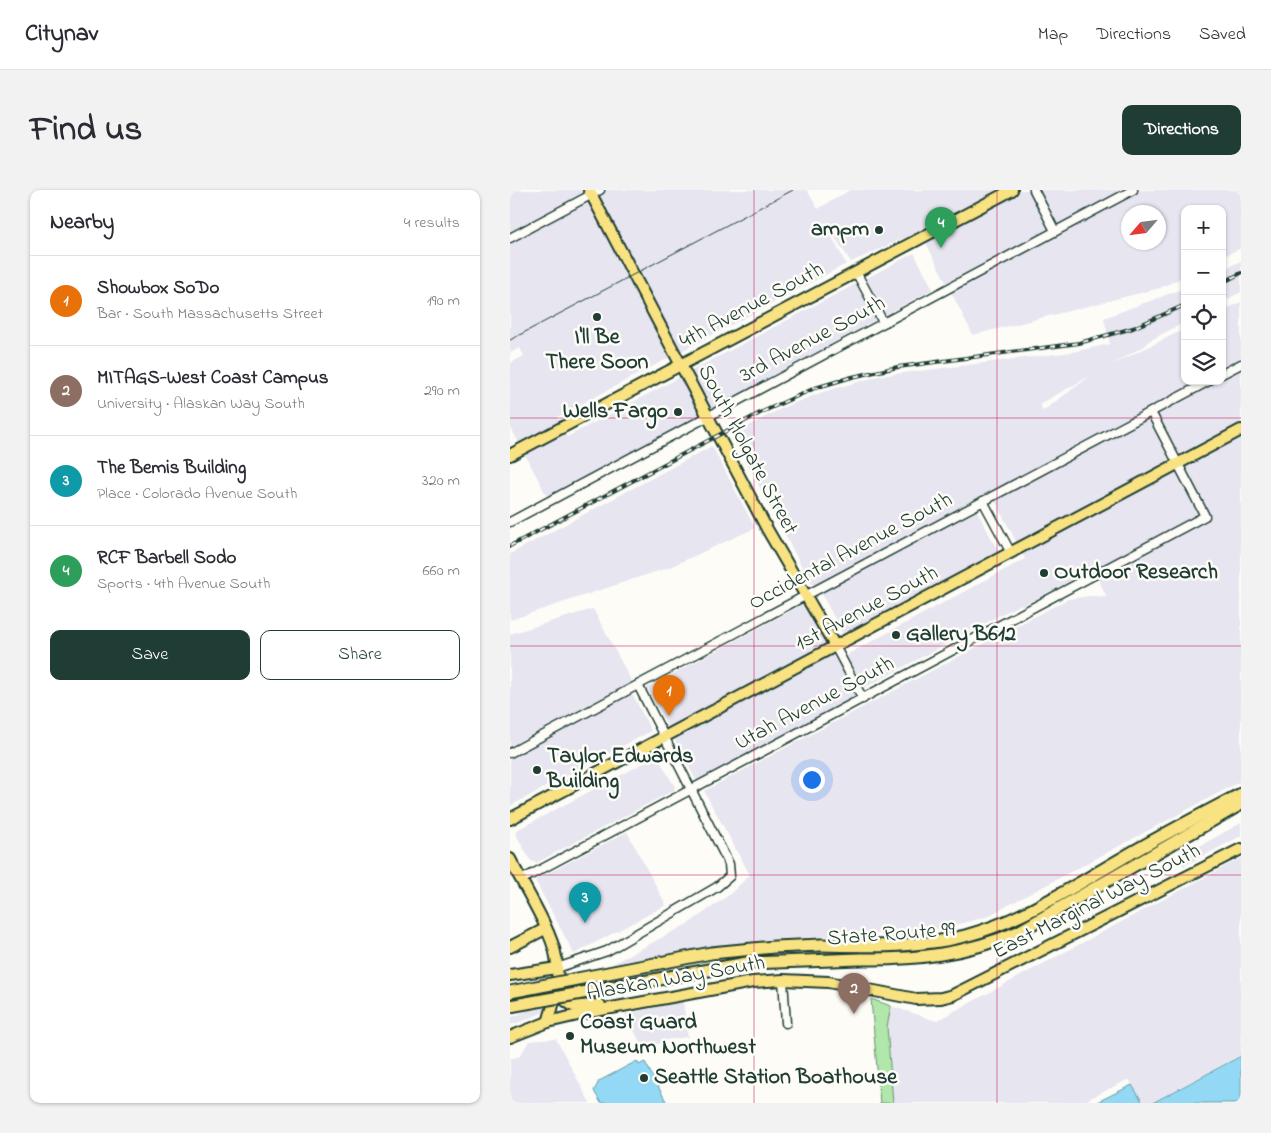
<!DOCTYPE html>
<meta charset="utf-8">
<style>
:root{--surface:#fff;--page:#f2f2f3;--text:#2b2b33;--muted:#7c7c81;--line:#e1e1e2;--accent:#1f3d34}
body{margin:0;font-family:"Indie Flower",sans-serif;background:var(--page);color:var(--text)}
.controls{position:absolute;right:15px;top:15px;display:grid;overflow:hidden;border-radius:10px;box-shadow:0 1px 4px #0004}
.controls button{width:45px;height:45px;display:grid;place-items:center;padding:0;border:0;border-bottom:1px solid var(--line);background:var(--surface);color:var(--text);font:25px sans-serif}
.compass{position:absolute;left:611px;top:15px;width:45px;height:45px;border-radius:50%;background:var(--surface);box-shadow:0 1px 4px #0004;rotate:242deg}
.you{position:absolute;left:301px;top:589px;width:18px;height:18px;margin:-12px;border:4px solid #fff;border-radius:50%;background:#1a73e8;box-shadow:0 0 0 8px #1a73e833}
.badge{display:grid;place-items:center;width:32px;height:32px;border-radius:50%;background:var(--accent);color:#fff;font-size:16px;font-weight:700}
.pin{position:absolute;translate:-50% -41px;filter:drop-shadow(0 1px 2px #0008)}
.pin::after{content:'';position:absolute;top:26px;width:18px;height:15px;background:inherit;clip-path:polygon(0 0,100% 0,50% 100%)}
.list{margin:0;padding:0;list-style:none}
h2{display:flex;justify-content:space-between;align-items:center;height:65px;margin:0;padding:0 20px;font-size:21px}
h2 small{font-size:16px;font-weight:400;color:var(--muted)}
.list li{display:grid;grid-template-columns:32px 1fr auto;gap:15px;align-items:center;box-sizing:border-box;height:90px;padding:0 20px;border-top:1px solid var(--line)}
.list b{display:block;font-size:19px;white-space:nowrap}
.list p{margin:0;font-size:16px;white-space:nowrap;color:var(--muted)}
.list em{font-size:16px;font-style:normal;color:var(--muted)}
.actions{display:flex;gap:10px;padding:15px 20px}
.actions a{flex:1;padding:11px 0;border:1px solid var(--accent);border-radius:10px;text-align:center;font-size:18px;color:var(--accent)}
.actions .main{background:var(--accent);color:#fff}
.icon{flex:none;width:28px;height:28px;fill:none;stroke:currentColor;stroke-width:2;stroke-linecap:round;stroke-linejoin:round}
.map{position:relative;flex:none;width:731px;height:913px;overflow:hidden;border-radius:10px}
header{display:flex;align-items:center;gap:30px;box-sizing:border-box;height:70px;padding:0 25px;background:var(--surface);border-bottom:1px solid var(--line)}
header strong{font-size:24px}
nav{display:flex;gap:28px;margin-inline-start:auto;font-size:18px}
.intro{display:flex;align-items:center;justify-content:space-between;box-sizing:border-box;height:120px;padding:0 30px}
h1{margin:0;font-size:35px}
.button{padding:12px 22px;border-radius:10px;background:var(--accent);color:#fff;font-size:18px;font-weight:700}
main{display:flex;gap:30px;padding:0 30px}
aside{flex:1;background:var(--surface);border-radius:10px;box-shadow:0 1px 4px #0004}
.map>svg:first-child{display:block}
.built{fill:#e6e5f0;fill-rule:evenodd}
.green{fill:#b1e7aa;stroke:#68926f}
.water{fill:#93d9f5;stroke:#659ba8}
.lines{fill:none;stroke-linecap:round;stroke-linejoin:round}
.minor-casing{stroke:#1f3d34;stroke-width:11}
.major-casing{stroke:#1f3d34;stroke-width:14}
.highway-casing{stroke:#1f3d34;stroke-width:15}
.minor{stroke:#fdfcf7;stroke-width:8}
.major{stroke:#f8e281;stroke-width:10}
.highway{stroke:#f8e281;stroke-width:11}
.tram{stroke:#1f3d34;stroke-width:1}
.rail-casing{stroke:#1f3d34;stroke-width:4}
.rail{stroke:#fdfcf7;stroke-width:2;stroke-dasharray:5.5;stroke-linecap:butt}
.highway-bridge-casing{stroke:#1f3d34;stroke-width:15;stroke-linecap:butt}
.highway-bridge{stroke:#f8e281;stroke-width:11}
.grid{fill:none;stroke:#c2185b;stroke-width:1;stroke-opacity:0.55}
.poi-dot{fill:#1f3d34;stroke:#fdfcf7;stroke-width:2}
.labels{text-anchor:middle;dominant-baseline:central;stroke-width:5;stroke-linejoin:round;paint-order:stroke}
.poi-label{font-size:22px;font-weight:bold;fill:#1f3d34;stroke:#fdfcf7;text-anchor:start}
.street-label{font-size:22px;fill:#1f3d34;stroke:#fdfcf7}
</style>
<header>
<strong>Citynav</strong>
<nav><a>Map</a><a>Directions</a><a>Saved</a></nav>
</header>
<div class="intro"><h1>Find us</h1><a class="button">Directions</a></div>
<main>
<aside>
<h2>Nearby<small>4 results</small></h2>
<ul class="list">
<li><span class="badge" style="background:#e8710a">1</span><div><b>Showbox SoDo</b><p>Bar · South Massachusetts Street</p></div><em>190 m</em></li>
<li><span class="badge" style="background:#8d6e63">2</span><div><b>MITAGS-West Coast Campus</b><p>University · Alaskan Way South</p></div><em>290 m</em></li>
<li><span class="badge" style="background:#0f9aa8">3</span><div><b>The Bemis Building</b><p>Place · Colorado Avenue South</p></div><em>320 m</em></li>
<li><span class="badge" style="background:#2e9e5b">4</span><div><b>RCF Barbell Sodo</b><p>Sports · 4th Avenue South</p></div><em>660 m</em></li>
</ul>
<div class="actions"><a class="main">Save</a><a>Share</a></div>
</aside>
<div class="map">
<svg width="731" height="913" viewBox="0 0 731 913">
<rect width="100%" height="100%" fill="#fdfcf7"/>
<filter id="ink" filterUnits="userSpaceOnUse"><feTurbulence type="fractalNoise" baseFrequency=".02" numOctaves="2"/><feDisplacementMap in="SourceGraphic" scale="10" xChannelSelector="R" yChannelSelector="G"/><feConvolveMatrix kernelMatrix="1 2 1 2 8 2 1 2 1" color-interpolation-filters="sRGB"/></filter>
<g filter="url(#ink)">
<g class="built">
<path d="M 0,0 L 297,0 L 308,19 L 340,0 L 731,0 L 731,58 L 712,67 L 712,19 L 675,19 L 675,86 L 650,98 L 463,145 L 410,41 L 341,72 L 312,28 L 336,74 L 47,227 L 57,247 L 404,63 L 423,99 L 38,308 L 0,236 L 0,173 L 14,166 L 10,158 L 0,163 ZM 618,22 L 648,22 L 648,52 L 618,52 Z"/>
<polygon points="731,71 731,102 712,112 712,80"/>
<path d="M 675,98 L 675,132 L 637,152 L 636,155 L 599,176 L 675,139 L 675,191 L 712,191 L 712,121 L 731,112 L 731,591 L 476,727 L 434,738 L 411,741 L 250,750 L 159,764 L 142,768 L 65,807 L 16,830 L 0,835 L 0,828 L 43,810 L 95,778 L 181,732 L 219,705 L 240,685 L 194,601 L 558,409 L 580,406 L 597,407 L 583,379 L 512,416 L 511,414 L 354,498 L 337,466 L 340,463 L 515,369 L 480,301 L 305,396 L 300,392 L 222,245 L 274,217 L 313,202 L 369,186 L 562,162 L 600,154 L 594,128 ZM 578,187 L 579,187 L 533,221 L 530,214 Z"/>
<polygon points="202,256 245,338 160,377 0,430 0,364"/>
<polygon points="467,321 488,361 333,444 311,403"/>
<polygon points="297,412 347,506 187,592 137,498"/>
<polygon points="83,419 122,492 0,556 0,444"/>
<polygon points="123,505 141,541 0,616 0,567 111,507"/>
<polygon points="147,566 165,597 164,600 26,673 20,670 6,644 7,640"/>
<polygon points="731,633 731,646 674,676 668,668"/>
<polygon points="117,642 156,715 64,764 25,690"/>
<polygon points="731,668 731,865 640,913 632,913 619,889 571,913 383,913 377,837 381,816 426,831"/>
<polygon points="173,812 178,847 155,850 135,861 115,824"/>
<polygon points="46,849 80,913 0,913 0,869 10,866 19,851"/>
</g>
<polygon class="green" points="361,809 381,816 377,837 383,913 370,913"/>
<g class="water">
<polygon points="731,866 731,913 642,913"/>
<polygon points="127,871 129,875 135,872 157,913 91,913 84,901 89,891"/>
<polygon points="622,895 633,913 585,913"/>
</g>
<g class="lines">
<g class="minor-casing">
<g id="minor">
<polyline points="524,0 545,41"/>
<polyline points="0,48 90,0"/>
<polyline points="346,82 373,132"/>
<polyline points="712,184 731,174"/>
<polyline points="473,311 501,363"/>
<polyline points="0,332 623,0"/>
<polyline points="325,456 353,509"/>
<polyline points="0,563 699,191"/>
<polyline points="11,690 695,326 641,222"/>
<polyline points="47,778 97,761 207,697 220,686 219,674 128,495"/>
<polyline points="273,790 276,833"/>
</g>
</g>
<g class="major-casing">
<g id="major">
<polyline points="79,0 257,339 325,456"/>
<polyline points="0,265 502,0"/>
<polyline points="0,629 731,240"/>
<path d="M 0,669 C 13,695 42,741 46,767 C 50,788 45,812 38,832"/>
<polyline points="0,757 35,739"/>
<polyline points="0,785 47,778"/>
<polyline points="46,804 63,816 90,815"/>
<polyline points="0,847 38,832 85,821 243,792 273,790 318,792 406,809 431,808 443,805 731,659"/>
</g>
</g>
<g class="highway-casing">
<g id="highway">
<path d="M 311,755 C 359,756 408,758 455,746 C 511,731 561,698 611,669 C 650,646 691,625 731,604"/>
<path d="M 350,769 C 406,770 456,764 508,742 L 731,614"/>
</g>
</g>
<use href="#minor" class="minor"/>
<use href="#major" class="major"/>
<use href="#highway" class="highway"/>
<polyline class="tram" points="0,150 283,0"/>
<g class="rail-casing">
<g id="rail">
<polyline points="712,93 731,83"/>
<polyline points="0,356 252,222 305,198 342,187 388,177 569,153 623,138 675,115"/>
</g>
</g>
<use href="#rail" class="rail"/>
<g class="highway-bridge-casing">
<g id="highway-bridge">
<polyline points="0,802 201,763 264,757 311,755"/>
<polyline points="0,816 237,773 350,769"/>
</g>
</g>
<use href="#highway-bridge" class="highway-bridge"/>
</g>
</g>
<path class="grid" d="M 244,0 L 244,913M 487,0 L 487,913M 0,228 L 731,228M 0,456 L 731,456M 0,685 L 731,685"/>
<g class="poi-dot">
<circle cx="369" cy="40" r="5"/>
<circle cx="87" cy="127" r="5"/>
<circle cx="168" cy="222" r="5"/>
<circle cx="534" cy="383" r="5"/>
<circle cx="386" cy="445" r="5"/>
<circle cx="27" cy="580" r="5"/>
<circle cx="60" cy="846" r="5"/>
<circle cx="134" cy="888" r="5"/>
</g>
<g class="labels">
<g class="poi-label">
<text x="359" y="40" text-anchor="end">ampm</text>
<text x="87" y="148" text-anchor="middle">I'll Be<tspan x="87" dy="25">There Soon</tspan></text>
<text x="158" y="222" text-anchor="end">Wells Fargo</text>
<text x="544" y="383">Outdoor Research</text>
<text x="396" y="445">Gallery B612</text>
<text x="37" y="567">Taylor Edwards<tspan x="37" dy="25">Building</tspan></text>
<text x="70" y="833">Coast Guard<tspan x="70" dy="25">Museum Northwest</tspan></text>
<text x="144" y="888">Seattle Station Boathouse</text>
</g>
<g class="street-label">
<text transform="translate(242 116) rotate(-28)">4th Avenue South</text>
<text transform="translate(303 150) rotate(-28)">3rd Avenue South</text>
<text transform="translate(237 260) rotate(62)">South Holgate Street</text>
<text transform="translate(341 362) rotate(-28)">Occidental Avenue South</text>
<text transform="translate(357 419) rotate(-28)">1st Avenue South</text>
<text transform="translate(305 514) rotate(-28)">Utah Avenue South</text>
<text transform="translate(587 712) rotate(-27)">East Marginal Way South</text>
<text transform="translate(381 745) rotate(-4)">State Route 99</text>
<text transform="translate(166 789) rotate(-10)">Alaskan Way South</text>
</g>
</g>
</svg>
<div class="controls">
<button>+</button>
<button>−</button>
<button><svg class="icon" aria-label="locate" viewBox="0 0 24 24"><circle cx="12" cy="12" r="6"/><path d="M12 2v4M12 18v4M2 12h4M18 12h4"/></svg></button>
<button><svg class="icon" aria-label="layers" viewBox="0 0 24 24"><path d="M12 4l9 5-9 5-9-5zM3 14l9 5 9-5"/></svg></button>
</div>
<svg class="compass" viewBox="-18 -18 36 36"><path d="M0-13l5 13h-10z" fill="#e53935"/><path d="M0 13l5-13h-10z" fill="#7c7c81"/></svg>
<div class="you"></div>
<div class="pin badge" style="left:159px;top:526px;background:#e8710a">1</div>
<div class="pin badge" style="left:344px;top:824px;background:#8d6e63">2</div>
<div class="pin badge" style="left:75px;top:733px;background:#0f9aa8">3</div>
<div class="pin badge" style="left:431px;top:58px;background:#2e9e5b">4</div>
</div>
</main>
